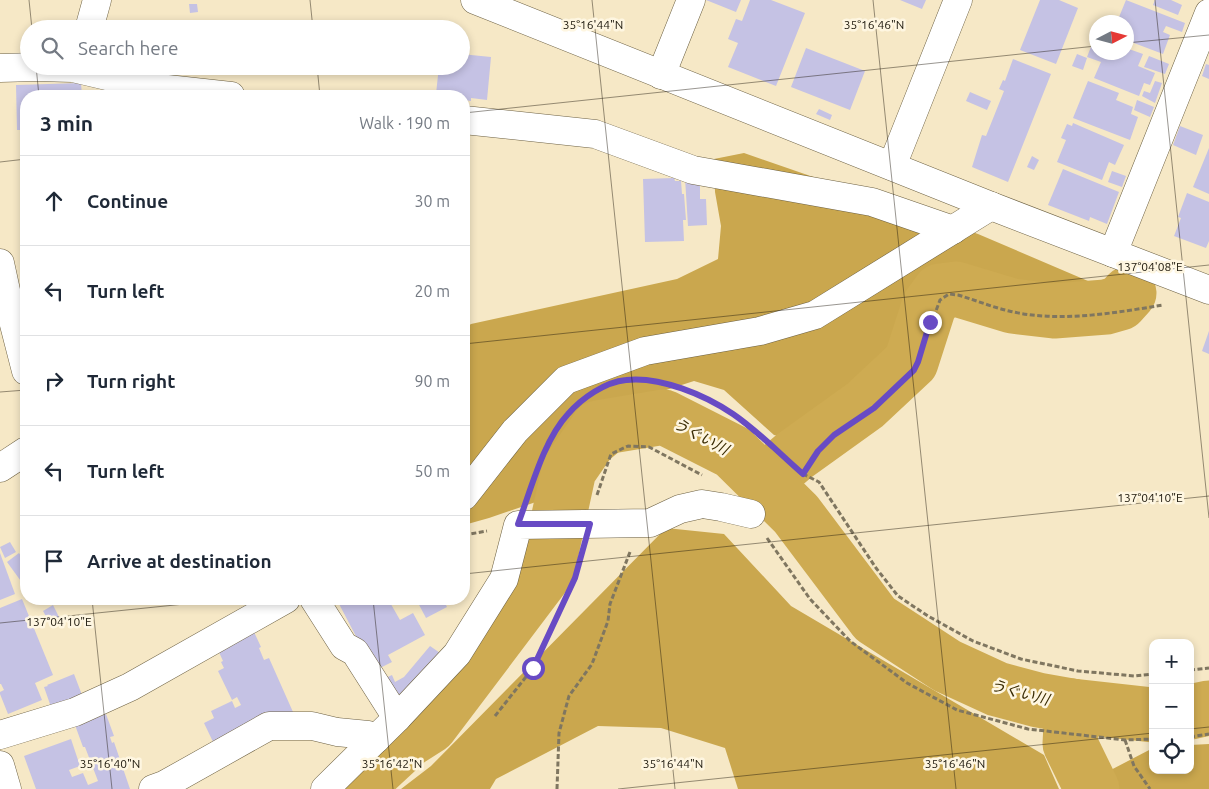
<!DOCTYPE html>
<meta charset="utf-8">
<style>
:root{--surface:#fff;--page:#f2f2f3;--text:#1f2937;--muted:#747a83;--line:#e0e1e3}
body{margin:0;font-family:Ubuntu,"Noto Sans JP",sans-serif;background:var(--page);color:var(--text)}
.controls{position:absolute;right:15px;bottom:15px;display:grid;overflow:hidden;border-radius:10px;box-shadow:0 2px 8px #0003}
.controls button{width:45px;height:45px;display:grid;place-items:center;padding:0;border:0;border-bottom:1px solid var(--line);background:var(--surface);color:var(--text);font:25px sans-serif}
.compass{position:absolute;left:1089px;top:15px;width:45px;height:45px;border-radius:50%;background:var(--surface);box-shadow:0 2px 8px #0003;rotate:84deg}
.stop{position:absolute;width:15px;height:15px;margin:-11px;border:4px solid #684bc4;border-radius:50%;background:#fff}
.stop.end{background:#684bc4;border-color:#fff;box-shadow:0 1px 5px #0008}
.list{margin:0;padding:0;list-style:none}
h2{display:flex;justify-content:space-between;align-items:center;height:65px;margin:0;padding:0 20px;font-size:21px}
h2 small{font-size:16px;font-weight:400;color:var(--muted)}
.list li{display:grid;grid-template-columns:32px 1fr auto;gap:15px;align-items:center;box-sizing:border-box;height:90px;padding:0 20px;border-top:1px solid var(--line)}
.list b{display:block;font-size:19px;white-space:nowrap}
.list em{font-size:16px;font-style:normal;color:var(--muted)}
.icon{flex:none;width:28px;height:28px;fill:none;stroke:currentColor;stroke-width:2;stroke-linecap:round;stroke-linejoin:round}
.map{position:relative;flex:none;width:1209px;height:789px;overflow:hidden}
.search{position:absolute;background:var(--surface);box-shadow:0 2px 8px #0003;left:20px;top:20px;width:450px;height:55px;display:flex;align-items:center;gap:12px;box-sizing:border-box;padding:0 18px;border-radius:28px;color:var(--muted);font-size:19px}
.panel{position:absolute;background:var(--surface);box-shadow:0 2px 8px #0003;left:20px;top:90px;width:450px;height:515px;border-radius:20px}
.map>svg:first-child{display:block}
.forest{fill:#caa74e}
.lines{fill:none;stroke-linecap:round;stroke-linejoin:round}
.river{stroke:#ceab52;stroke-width:55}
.building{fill:#c5c2e4}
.minor-casing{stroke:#6d6143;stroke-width:29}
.path{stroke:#7f7660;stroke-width:3;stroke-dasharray:5 2.5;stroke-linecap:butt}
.minor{stroke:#fff;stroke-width:28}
.route{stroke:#684bc4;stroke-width:6}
.ticks{fill:none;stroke:#1c170b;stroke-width:1;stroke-opacity:0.45}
.labels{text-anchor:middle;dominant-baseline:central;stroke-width:5;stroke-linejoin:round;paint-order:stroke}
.water-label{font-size:15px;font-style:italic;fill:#3a2c04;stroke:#fef6e1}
.ticks-label{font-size:12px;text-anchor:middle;fill:#1c170b;stroke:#fef6e1;stroke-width:5;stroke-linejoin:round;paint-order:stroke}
</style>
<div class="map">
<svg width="1209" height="789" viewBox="0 0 1209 789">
<rect width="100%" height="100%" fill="#f6e8c6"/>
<g class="forest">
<polygon points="744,153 978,234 1095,284 1091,302 1080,310 991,302 955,308 825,429 801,441 774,435 724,390 694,381 663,391 620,451 574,489 489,518 464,525 464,329 471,324 677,279 718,259 721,226 715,192 714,159"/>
<polygon points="666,528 724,534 791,606 1044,755 1059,789 738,789 725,748 661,728 598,726 496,779 490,789 401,789 431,766"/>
<polygon points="1209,744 1209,789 1109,789 1103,774 1153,748 1153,770 1190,770 1190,745"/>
</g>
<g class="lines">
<g class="river">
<polyline points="764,482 794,456 865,405 911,362 929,306 940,291 956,289 1012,306 1054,311 1106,307 1120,303 1129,293"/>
<polyline points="1072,706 1070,744 1092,789"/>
<polyline points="1190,712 1209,708"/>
<polyline points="355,789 408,740 430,726 547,571 569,470 598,428 664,417 733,452 796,514 875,619 947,666 997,689 1038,700 1072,706 1153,715"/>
</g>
</g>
<g class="building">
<polygon points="706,0 741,0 736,12"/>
<polygon points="750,0 771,0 805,13 776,86 728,67 738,43 728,39 736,19 742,21"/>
<polygon points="900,0 926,0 922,9"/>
<polygon points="1040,0 1059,0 1078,8 1056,64 1020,50"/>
<polygon points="1126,0 1185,23 1182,32 1166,26 1163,32 1170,35 1163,54 1126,40 1126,22 1117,22"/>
<polygon points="1155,0 1171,0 1182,5 1178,15 1153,5"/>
<polygon points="189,4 197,4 198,12 190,13"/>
<polygon points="1096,34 1096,52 1126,52 1126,48 1143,54 1138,66 1155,73 1150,85 1144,83 1139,96 1094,78 1101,62 1087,57"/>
<polygon points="806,48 865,71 850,110 791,87"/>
<polygon points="461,54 491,57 487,100 471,98 471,101 464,100 464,96 436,94 439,66 461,66"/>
<polygon points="1077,54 1087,58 1083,70 1072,66"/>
<polygon points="1149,56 1169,64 1165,74 1144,67"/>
<polygon points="1013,59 1051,74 1008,182 972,167 982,135 986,136 1004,91 999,89 1003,80 1005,81"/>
<polygon points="1206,64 1209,65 1209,79 1202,76"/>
<polygon points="1088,81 1119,93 1116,100 1133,107 1131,114 1138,117 1130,140 1073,118"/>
<polygon points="1155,81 1162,83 1155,103 1142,96 1144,91 1150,93"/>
<polygon points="81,83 82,96 26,96 26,140 22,140 22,130 17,130 16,85"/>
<polygon points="970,92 991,101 987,110 966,101"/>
<polygon points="1137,100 1154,107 1150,117 1134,110"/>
<polygon points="819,109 832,115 830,120 816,114"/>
<polygon points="1073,123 1124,145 1115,165 1109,162 1102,180 1057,162 1066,140 1061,138 1067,124 1072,126"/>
<polygon points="1180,126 1203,135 1196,155 1173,145"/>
<polygon points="1209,148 1209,194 1193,187"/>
<polygon points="1032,156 1039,160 1034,170 1027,167"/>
<polygon points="1063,169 1119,192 1107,224 1090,217 1089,221 1048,205"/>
<polygon points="1112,171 1126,176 1122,187 1108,182"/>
<polygon points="674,178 675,181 681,181 682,194 684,194 686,220 683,220 684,241 645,242 643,179"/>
<polygon points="685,178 700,178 700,199 706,199 707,225 688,226"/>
<polygon points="1187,193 1209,202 1209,241 1206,248 1174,236 1181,218 1178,217"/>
<polygon points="1209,331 1209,354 1202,351"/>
<polygon points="10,542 16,552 5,558 0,547"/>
<polygon points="0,553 15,594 0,600"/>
<polygon points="19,553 26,563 26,582 23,584 7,562"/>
<polygon points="22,599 53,675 35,683 42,700 8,714 0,694 0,692 4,690 1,684 0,684 0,608"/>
<polygon points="343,599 388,599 400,620 413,613 425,635 388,655 392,662 380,668 370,663 338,602"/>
<polygon points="421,599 443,599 447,607 426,618 417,601"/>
<polygon points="53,605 61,621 51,626 43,611"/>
<polygon points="254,632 261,647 259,648 264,660 269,658 293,712 270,723 266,713 248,722 251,729 215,746 204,723 214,718 211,711 232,701 235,708 241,705 237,697 232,700 218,671 224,668 221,662 223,661 218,650"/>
<polygon points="430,646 443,655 391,704 379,681 392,675 395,682 404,677"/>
<polygon points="74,674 82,695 51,707 44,687 48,686 47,685"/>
<polygon points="106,714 114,736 110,737 112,743 114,742 130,789 36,789 24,756 71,739 80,766 69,770 72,777 83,773 88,785 98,781 85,747 83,747 75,725"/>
</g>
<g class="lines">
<g class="minor-casing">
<g id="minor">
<polyline points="475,0 991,206 1209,290"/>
<polyline points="89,29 97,0"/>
<polyline points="0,68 36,67 73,68 158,88 231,96"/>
<polyline points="661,75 691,0"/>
<polyline points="464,120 595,134 693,170 872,202 953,230"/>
<polyline points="892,166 958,0"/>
<polyline points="1113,253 1209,13"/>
<polyline points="0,263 10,309 26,371"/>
<polyline points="0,468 26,451"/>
<polyline points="464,496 515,431 566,380 645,351 760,331 815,315 991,206"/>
<polyline points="314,599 344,646 355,652 397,718"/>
<polyline points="0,735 75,712 130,687 286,599"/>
<polyline points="0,765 7,789"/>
<polyline points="153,789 164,785 269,726 312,726 337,732 368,735 376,739"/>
<polyline points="325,789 397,718 457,654 504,579 518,525 650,523 680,509 702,504 721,507 751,514"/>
</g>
</g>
<g class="path">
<polyline points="652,381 695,393 733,414 803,474 819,482 876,568 898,596 928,616 973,641 1021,659 1078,671 1135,676 1153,674"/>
<path d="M 803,474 L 818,451 L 835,435 L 874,408 L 914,370 L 940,300 L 949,294 L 958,295 C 975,300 992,307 1009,311 C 1059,323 1114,313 1163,305"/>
<polyline points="529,495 546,446 550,440"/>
<polyline points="597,495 611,454 628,446 649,447 702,475"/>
<polyline points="464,535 487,531"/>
<polyline points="767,538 810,599 850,641 907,683 957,710 1028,729 1125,740 1153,739"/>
<polyline points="1190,670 1209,668"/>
<polyline points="495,716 533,668 575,578 582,552"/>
<polyline points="1190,737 1209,734"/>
<polyline points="1125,740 1134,766 1150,789"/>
<polyline points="557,789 559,733 569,696 592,664 608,621 610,604 630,552"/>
</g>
<use href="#minor" class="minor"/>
</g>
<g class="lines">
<path class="route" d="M 533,668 L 575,578 L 590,524 L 518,524 C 531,490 543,441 568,414 C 582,398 605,382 626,380 C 660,376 705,395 733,414 C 758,431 780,454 803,474 L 818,451 L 834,435 L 874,408 L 914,370 L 918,362 L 930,322"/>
</g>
<path class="ticks" d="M 29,0 L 32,29M 310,0 L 313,29M 592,0 L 675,789M 873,0 L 956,789M 1155,0 L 1209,518M 1126,43 L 1209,35M 36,66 L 39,96M 317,66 L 320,96M 464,113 L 1096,46M 0,162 L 26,159M 464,344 L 1209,265M 0,392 L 26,390M 464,574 L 1209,496M 92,599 L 112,789M 373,599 L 393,789M 0,623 L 233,599M 1190,729 L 1209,727M 618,789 L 1153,733"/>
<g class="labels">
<g class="water-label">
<text transform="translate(701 436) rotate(28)">うぐい川</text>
<text transform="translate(1020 692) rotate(15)">うぐい川</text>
</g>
</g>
<g class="ticks-label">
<text x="593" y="29">35°16'44"N</text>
<text x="874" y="29">35°16'46"N</text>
<text x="1150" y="271">137°04'08"E</text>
<text x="1150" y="502">137°04'10"E</text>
<text x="59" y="626">137°04'10"E</text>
<text x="110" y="768">35°16'40"N</text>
<text x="392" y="768">35°16'42"N</text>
<text x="673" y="768">35°16'44"N</text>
<text x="955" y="768">35°16'46"N</text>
</g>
</svg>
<div class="controls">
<button>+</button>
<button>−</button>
<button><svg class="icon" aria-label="locate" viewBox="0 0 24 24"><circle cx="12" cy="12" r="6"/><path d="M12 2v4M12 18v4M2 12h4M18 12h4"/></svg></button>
</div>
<svg class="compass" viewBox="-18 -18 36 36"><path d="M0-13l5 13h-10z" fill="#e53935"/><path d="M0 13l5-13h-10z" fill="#747a83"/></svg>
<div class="stop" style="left:533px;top:668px"></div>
<div class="stop end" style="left:930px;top:322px"></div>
<div class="search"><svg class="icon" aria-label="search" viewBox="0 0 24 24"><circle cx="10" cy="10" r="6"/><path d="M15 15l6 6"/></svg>Search here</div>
<section class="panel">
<h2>3 min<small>Walk · 190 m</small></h2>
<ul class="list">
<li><svg class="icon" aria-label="ahead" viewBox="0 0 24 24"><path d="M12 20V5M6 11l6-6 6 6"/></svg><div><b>Continue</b></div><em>30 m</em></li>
<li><svg class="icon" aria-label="left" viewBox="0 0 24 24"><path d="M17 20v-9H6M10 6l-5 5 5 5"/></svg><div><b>Turn left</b></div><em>20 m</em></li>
<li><svg class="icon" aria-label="right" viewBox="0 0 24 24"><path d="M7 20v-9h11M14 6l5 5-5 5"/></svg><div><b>Turn right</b></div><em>90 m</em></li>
<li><svg class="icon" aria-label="left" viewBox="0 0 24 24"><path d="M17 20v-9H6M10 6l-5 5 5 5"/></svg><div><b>Turn left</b></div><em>50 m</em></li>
<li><svg class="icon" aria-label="arrive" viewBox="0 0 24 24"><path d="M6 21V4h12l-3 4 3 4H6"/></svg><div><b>Arrive at destination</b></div></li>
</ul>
</section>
</div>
